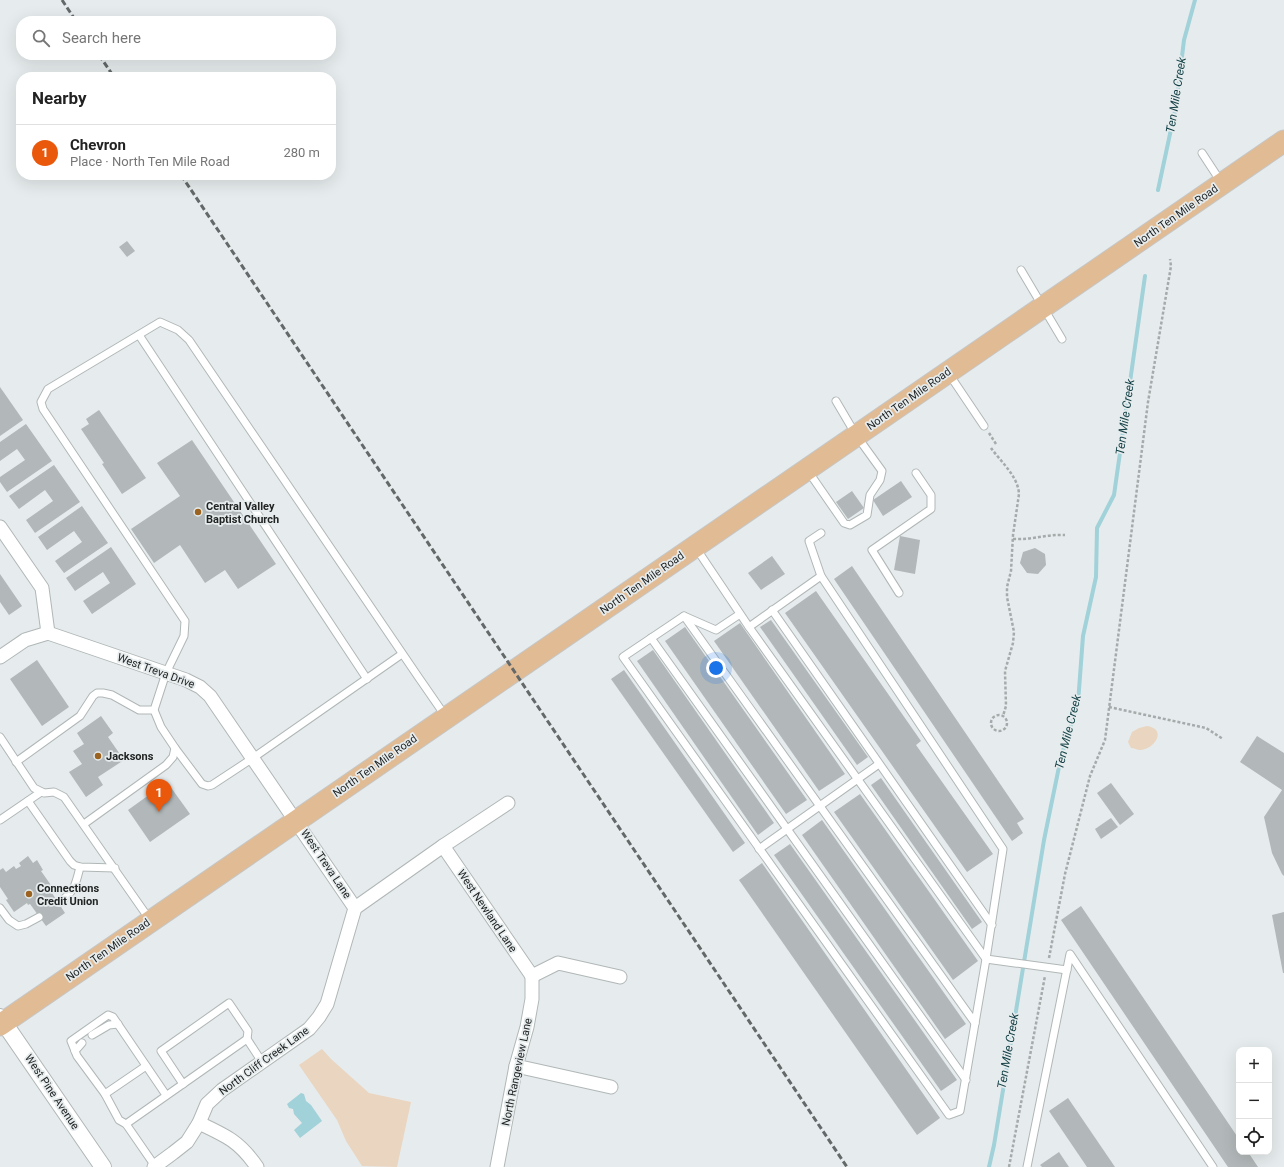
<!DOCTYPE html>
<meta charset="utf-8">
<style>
:root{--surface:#fff;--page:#f6f6f6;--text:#222;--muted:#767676;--line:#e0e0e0;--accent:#ea580c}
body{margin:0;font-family:Roboto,sans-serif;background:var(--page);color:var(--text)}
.controls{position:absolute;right:12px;bottom:12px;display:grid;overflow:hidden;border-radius:8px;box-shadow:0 4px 16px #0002}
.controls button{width:36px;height:36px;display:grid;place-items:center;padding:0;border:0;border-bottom:1px solid var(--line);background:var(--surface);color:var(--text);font:20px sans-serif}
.you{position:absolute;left:716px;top:668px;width:14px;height:14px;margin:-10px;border:3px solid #fff;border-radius:50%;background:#1a73e8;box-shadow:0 0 0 6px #1a73e833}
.badge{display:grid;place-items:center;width:26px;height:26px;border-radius:50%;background:var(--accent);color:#fff;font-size:13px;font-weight:700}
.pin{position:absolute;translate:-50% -33px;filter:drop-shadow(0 1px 2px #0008)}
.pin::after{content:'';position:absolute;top:21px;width:14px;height:12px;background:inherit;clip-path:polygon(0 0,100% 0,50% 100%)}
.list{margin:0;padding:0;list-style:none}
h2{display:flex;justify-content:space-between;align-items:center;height:52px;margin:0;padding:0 16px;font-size:17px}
h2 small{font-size:13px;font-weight:400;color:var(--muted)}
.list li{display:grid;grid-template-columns:26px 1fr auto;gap:12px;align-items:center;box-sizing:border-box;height:56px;padding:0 16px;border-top:1px solid var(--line)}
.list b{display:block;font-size:15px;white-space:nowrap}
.list p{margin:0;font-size:13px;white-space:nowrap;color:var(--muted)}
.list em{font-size:13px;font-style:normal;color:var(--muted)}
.icon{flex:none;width:22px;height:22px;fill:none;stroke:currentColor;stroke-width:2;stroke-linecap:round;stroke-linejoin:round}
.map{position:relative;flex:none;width:1284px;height:1167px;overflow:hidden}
.search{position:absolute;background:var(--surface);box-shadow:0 4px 16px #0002;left:16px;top:16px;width:320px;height:44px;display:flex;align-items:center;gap:10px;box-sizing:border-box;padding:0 14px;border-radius:16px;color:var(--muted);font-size:15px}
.panel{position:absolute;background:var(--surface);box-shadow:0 4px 16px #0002;left:16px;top:72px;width:320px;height:108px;border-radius:16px}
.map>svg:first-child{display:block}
.green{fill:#ead5c0}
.water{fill:#a1d1d9}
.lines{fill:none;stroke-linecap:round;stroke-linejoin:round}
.stream{stroke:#a1d1d9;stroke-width:4}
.building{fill:#b2b8b9}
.service-casing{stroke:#b1b7b7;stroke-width:9}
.minor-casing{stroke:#b1b7b7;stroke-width:15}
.tertiary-casing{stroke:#b1b7b7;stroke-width:18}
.primary-casing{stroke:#c6c6c6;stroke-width:23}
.path{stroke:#a5aaab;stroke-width:2.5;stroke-dasharray:3 2;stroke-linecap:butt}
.service{stroke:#fff;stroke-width:7}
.minor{stroke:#fff;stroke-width:13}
.tertiary{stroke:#fff;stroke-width:16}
.primary{stroke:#e0bb94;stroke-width:21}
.rail{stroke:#646868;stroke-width:3;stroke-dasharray:6 3;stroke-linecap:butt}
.poi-dot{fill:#9b631f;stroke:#e6eced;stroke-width:1.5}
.labels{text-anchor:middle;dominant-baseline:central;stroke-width:3.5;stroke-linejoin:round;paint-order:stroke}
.street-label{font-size:11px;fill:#222424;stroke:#e6eced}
.poi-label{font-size:11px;font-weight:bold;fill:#222424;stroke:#e6eced;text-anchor:start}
.water-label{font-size:12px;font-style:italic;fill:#123f45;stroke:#e6eced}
</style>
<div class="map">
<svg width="1284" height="1167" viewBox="0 0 1284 1167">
<rect width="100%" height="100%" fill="#e6eced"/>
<g class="green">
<path d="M 1147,726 C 1168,729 1154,750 1140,750 C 1137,750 1134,748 1131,748 L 1128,742 L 1132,732 L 1139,728 Z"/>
<polygon points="322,1049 331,1059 369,1093 411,1102 397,1167 362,1166 346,1141 337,1120 299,1065"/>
</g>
<polygon class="water" points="301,1093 304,1094 306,1101 311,1105 322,1121 300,1138 294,1130 302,1123 294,1114 293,1109 289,1108 287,1104"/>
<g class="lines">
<g class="stream">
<polyline points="1158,190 1176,106 1184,40 1195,0"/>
<polyline points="989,1167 994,1145 1044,840 1061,757 1078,703 1083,636 1096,577 1097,528 1114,495 1145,276"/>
</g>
</g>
<g class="building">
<polygon points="127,241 135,251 127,257 119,247"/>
<polygon points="0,387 23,420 0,436"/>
<polygon points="99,410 146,478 122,494 102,464 104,463 81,429 89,424 86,419"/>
<polygon points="26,424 52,461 7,492 0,482 0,477 25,460 17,449 0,461 0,442"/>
<polygon points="192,440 276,564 238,589 225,570 205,583 180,545 154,563 131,529 180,496 157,463"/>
<polygon points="54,465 80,502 35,533 26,520 53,501 45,490 19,509 9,496"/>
<polygon points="901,481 912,497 883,516 873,500"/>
<polygon points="852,491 864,508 848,519 836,502"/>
<polygon points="82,506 108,543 64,573 55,561 82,542 74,531 47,550 38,537"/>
<polygon points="900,536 920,540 915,574 894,570"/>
<polygon points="111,547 136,584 92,614 83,601 110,583 103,572 75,591 66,578"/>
<polygon points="1035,548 1045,554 1046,565 1038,574 1027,573 1020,563 1023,552"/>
<polygon points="772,556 785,574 761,590 748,573"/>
<polygon points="852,566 1024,819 1017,823 1023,833 1012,841 834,579"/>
<polygon points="0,574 22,606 9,615 0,602"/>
<polygon points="816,591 921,741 916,745 993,854 967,872 785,613"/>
<polygon points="771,620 868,757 857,765 760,627"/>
<polygon points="740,623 845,774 819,791 714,641"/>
<polygon points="685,627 807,800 786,814 665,641"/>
<polygon points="653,650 774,823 758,835 637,661"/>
<polygon points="37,660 69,707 42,726 10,679"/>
<polygon points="624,670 745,843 733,852 611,679"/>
<polygon points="101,716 113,733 108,737 124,760 98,777 103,785 86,797 69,772 82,764 73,751 84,744 77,733"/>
<polygon points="1257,736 1284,753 1284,876 1282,874 1272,853 1264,817 1282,790 1240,762"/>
<polygon points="881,778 982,922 972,929 871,785"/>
<polygon points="167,782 190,814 150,842 128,810"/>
<polygon points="1111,783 1134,814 1120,825 1097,793"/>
<polygon points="860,794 978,961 953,980 834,812"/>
<polygon points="1111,818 1118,827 1101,839 1095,829"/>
<polygon points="822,820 966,1024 945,1039 802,835"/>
<polygon points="790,844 957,1080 941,1091 774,855"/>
<polygon points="28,856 33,863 37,860 43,870 41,871 53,888 50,890 65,913 46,926 30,904 28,905 27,903 14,912 6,900 8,899 0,887 0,870 3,868 6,872 14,866 16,869 21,866 19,863"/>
<polygon points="762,863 940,1118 917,1135 739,880"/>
<polygon points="1081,906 1239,1139 1239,1152 1248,1152 1258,1167 1228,1167 1061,920"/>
<polygon points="1284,912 1284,973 1283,973 1272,915"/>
<polygon points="1068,1098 1115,1167 1087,1167 1049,1111"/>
<polygon points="1059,1152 1069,1167 1042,1167 1040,1165"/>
</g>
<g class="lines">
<g class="service-casing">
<g id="service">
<polyline points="1202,153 1221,182"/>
<polyline points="1021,270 1062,339"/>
<polyline points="139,335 367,679"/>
<polyline points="949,374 984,426"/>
<polyline points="808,471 844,523 850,525 867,515 870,495 880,480 882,471 856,435 836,401"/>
<polyline points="696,548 749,627 986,959 960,1111 949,1115 623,657 684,616 716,630 740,614"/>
<polyline points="821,576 809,541 821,533"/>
<polyline points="899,593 872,550 931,509 931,495 916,473"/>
<polyline points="772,610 992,925"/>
<polyline points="684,616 975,1023"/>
<polyline points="749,627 821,576 1003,849 986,959 1067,970"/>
<polyline points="651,638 966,1080"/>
<polyline points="0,737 34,788 44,793 54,792 64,797 150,920"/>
<polyline points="175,748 202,784 208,786 212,785 253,758 402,654"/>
<polyline points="16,762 80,716 93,696 97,693 103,693 112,695 139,710 154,710 166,673 184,636 185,621 43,409 41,402 48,389 160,322 178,330 189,340 419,678 446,717"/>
<polyline points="28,801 70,861 74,865 80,867 115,868"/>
<polyline points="0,820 41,792"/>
<polyline points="84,824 166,765 173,757 175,748 161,727 154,710"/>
<polyline points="759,849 879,764"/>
<path d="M 59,903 C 75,890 75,887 80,867"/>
<polyline points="0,908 9,920 18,926 26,924 39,917"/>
<polyline points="92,1035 109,1025 118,1024"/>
<polyline points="75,1051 82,1043"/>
<polyline points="146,1066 105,1094 119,1120 126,1124 155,1166"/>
<polyline points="183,1084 161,1051 229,1003 248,1031 247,1039"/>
<polyline points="105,1094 77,1056 71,1041 108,1015 113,1017 166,1095"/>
<polyline points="126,1124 247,1039 262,1062"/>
<polyline points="1027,1167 1070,954 1213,1167"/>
</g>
</g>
<g class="minor-casing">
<g id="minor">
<polyline points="0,527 42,588 48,633"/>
<polyline points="48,633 186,680 200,687 210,696 355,908"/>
<polyline points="0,657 25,640 48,633"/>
<polyline points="443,846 532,976"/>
<polyline points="532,976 558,963 620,977"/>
<polyline points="516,1066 611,1087"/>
<path d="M 199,1123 C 227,1136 240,1142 257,1167"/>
<polyline points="154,1167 173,1153 187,1142 199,1123 207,1104 222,1090 309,1029 319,1017 327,1004 355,908 443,846 508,803"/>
<polyline points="497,1167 516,1066 527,1027 532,999 532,976"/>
</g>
</g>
<g class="tertiary-casing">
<polyline id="tertiary" points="0,1017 103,1167"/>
</g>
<g class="primary-casing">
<polyline id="primary" points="0,1025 1284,141"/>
</g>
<g class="path">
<polyline points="989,433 996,444"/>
<path d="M 991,448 C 1001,462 1018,476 1019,494 L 1013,535 L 1011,571 L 1007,587 L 1007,597 L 1014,632 L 1013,643 L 1005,671 L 1006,706 L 1003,716"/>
<path d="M 1013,539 C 1032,540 1047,534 1065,535"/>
<polyline points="1109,707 1206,728 1223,739"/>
<circle cx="999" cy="723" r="8"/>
<polyline points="1049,958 1065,874 1090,776 1105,740 1148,402 1171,266 1170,259"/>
<polyline points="1009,1167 1045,976"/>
</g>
<use href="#service" class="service"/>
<use href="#minor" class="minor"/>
<use href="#tertiary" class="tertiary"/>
<use href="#primary" class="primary"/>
<g class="rail">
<polyline points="62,0 76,21"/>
<polyline points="99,55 114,77"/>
<polyline points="181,175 847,1167"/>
</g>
</g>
<g class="poi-dot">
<circle cx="198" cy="512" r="4"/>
<circle cx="98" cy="756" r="4"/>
<circle cx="29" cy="894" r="4"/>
</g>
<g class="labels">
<g class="street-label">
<text transform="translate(1176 216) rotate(-35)">North Ten Mile Road</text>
<text transform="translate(909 399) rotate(-35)">North Ten Mile Road</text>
<text transform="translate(642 583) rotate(-35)">North Ten Mile Road</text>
<text transform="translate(156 671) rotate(20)">West Treva Drive</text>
<text transform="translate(375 766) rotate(-35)">North Ten Mile Road</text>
<text transform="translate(326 864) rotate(56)">West Treva Lane</text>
<text transform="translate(487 911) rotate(56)">West Newland Lane</text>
<text transform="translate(108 950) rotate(-35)">North Ten Mile Road</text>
<text transform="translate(264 1061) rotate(-36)">North Cliff Creek Lane</text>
<text transform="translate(517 1072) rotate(-78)">North Rangeview Lane</text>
<text transform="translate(52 1092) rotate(56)">West Pine Avenue</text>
</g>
<g class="poi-label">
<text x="206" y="506">Central Valley<tspan x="206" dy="13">Baptist Church</tspan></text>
<text x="106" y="756">Jacksons</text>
<text x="37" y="888">Connections<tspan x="37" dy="13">Credit Union</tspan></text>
</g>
<g class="water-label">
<text transform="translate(1176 95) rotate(-81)">Ten Mile Creek</text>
<text transform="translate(1125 417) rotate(-82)">Ten Mile Creek</text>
<text transform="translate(1068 732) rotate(-76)">Ten Mile Creek</text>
<text transform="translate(1008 1051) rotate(-80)">Ten Mile Creek</text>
</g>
</g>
</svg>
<div class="controls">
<button>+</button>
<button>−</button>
<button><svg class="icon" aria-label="locate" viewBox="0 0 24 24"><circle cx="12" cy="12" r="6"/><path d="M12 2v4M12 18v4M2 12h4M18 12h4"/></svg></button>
</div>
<div class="you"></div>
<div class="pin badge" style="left:159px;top:812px">1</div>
<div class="search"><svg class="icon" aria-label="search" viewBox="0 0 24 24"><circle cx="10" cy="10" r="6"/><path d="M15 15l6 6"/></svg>Search here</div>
<section class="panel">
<h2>Nearby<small></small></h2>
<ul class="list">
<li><span class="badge">1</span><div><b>Chevron</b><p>Place · North Ten Mile Road</p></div><em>280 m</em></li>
</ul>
</section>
</div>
